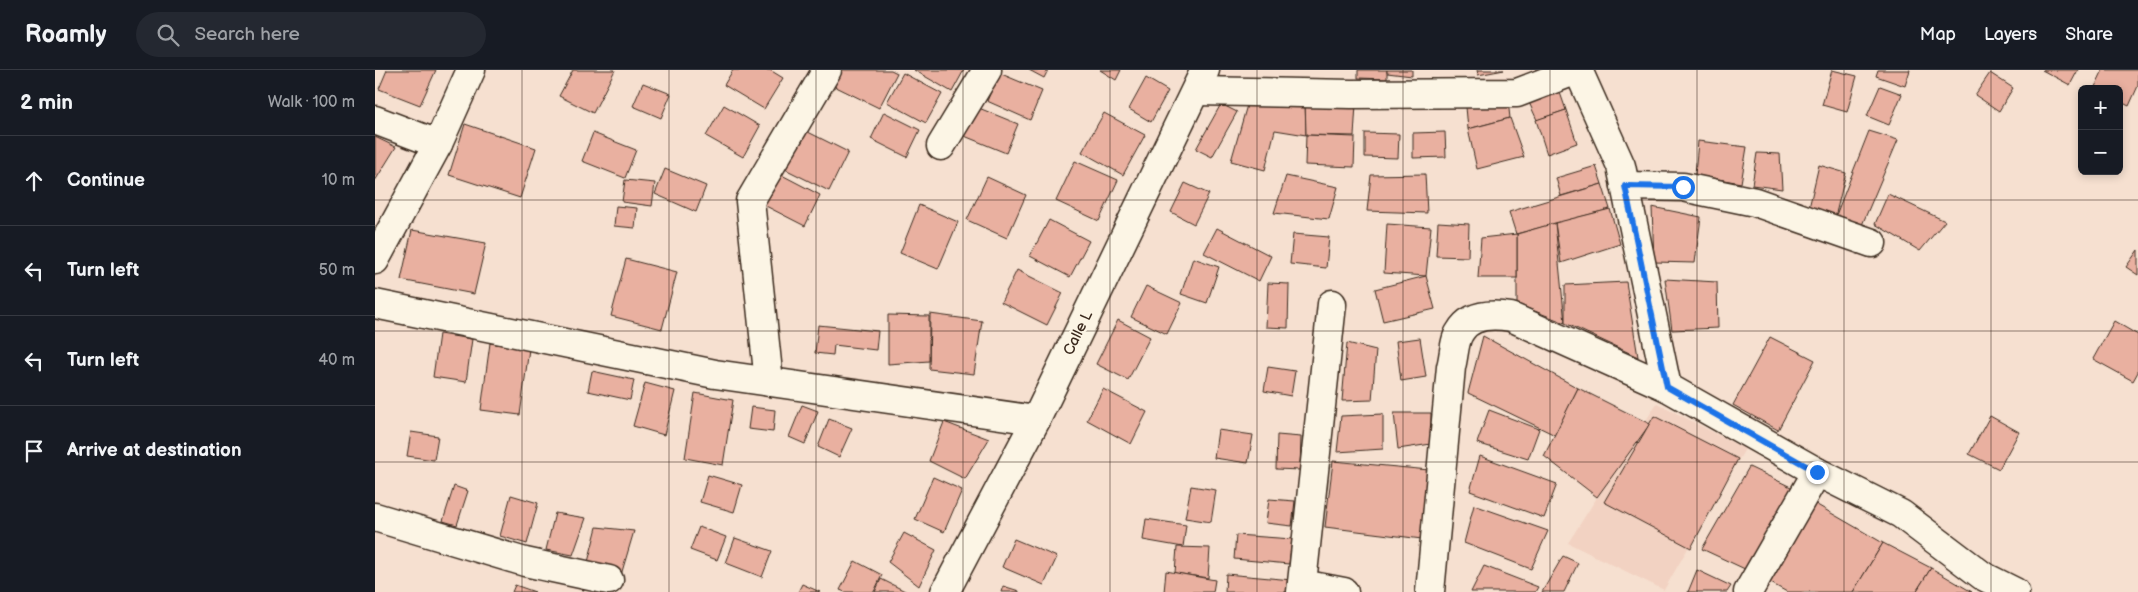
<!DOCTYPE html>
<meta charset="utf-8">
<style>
:root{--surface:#171b24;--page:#242831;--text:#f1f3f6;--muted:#9ea1a6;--line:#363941}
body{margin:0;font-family:"Balsamiq Sans",sans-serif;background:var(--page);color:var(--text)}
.controls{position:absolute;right:15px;top:15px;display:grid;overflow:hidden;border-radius:8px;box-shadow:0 2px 8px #0003}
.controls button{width:45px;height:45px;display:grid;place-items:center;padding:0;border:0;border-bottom:1px solid var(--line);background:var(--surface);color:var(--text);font:25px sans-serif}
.stop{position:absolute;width:15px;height:15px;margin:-11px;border:4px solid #1a73e8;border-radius:50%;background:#fff}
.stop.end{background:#1a73e8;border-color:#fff;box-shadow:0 1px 5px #0008}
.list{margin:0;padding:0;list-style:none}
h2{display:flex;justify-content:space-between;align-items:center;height:65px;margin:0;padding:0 20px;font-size:21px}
h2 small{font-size:16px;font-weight:400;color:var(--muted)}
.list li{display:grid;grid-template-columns:32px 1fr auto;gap:15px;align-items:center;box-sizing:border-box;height:90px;padding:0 20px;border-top:1px solid var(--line)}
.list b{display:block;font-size:19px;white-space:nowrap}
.list em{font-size:16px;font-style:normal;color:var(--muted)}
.icon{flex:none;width:28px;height:28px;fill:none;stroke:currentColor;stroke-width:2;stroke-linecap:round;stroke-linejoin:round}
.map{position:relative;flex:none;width:1763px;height:522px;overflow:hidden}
header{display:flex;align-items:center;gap:30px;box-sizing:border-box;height:70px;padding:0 25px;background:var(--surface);border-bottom:1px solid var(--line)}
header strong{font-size:24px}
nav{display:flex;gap:28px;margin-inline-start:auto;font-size:18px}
.search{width:350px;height:45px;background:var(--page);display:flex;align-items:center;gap:12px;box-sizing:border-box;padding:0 18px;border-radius:28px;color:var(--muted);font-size:19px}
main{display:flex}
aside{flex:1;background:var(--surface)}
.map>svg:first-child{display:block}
.built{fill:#f2d2c2}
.building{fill:#e9b0a0;stroke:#3b2a1e}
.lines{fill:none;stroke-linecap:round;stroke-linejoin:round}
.minor-casing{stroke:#3b2a1e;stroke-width:31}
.major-casing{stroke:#3b2a1e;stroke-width:31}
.minor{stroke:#fcf5e5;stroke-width:28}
.major{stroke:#fcf5e5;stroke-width:28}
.route{stroke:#1a73e8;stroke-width:6}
.grid{fill:none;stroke:#3b2a1e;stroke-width:1;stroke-opacity:0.55}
.labels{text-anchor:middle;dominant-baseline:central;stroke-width:4.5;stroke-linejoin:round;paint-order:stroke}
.street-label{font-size:15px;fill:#3b2a1e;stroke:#fcf5e5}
</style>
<header>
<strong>Roamly</strong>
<div class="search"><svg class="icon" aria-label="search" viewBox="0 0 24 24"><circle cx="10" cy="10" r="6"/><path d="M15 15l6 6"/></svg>Search here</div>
<nav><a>Map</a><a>Layers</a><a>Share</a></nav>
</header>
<main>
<aside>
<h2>2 min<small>Walk · 100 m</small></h2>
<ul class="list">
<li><svg class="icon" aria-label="ahead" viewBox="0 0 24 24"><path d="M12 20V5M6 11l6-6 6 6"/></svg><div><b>Continue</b></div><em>10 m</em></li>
<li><svg class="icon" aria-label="left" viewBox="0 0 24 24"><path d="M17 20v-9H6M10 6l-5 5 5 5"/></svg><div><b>Turn left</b></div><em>50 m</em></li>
<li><svg class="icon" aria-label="left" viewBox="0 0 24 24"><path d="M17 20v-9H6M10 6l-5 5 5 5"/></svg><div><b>Turn left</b></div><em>40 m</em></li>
<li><svg class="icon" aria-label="arrive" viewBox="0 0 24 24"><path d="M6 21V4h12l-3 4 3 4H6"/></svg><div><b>Arrive at destination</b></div></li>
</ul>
</aside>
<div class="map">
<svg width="1763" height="522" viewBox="0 0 1763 522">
<rect width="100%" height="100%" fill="#f6e0d0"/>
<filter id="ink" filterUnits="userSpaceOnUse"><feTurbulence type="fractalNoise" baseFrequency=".02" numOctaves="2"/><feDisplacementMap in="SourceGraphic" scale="10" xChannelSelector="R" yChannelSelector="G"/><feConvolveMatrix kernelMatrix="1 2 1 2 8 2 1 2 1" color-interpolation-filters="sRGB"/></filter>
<g filter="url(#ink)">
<polygon class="built" points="1282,333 1370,379 1289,520 1193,473"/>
<g class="building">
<polygon points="12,0 61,0 45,35 4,19"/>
<polygon points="198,0 240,0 218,43 184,26"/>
<polygon points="358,0 395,0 408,8 389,39 349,15"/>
<polygon points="457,0 516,0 522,3 504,38 451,12"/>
<polygon points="539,0 589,0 577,22"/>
<polygon points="654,0 673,0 669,8"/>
<polygon points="725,0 746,0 741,10"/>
<polygon points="983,0 1012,0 1012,9 983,8"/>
<polygon points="1012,0 1037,0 1037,6 1012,3"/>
<polygon points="1102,0 1129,0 1103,5"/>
<polygon points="1457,0 1482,6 1472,42 1447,35"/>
<polygon points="1503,0 1535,0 1530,16 1501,6"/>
<polygon points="1667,0 1703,0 1695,15"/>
<polygon points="1728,0 1763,0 1763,16 1754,36 1744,31 1744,19 1719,19"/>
<polygon points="528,3 567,24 551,53 512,32"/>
<polygon points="624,3 667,21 655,50 612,31"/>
<polygon points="1615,3 1638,18 1624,41 1600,25"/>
<polygon points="771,8 793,21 776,52 754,39"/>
<polygon points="268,13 296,24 286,48 258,36"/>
<polygon points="1182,14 1191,40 1162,50 1152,28"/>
<polygon points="1505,16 1527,24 1514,55 1492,46"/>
<polygon points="874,28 930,29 931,65 900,60 890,100 856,91"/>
<polygon points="930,29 981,34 979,66 931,65"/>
<polygon points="1133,31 1135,48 1093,59 1091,37"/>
<polygon points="846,34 862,42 837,87 821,79"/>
<polygon points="349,35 385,56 368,87 331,66"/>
<polygon points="599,36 643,54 631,83 587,65"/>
<polygon points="1191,40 1202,73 1172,84 1161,50"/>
<polygon points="509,42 545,60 532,87 496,69"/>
<polygon points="729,43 770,65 748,105 707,82"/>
<polygon points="1135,48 1149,87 1102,99 1093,59"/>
<polygon points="90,54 161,78 145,128 74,105"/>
<polygon points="425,58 473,82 454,121 406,97"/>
<polygon points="1494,61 1523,70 1487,155 1461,145"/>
<polygon points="1070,62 1071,87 1038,88 1038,63"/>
<polygon points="218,63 261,80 250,108 207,91"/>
<polygon points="990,63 1024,64 1023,88 990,87"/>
<polygon points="931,65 980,67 979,97 930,95"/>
<polygon points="0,67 21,77 0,111"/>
<polygon points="1323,71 1372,77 1366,113 1320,105"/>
<polygon points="1382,83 1405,84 1407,119 1377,115"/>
<polygon points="700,91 743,110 724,151 681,131"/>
<polygon points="1444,95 1471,103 1460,147 1434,138"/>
<polygon points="1221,96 1227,114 1186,126 1181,108"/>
<polygon points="290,99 331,116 321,142 280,124"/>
<polygon points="401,102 445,125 430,156 385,133"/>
<polygon points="1050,104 1052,143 992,141 996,105"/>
<polygon points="911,106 963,117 954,149 899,143"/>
<polygon points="612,107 651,125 632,168 592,150"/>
<polygon points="250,110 280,113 277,136 247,132"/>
<polygon points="810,113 834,124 819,154 796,142"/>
<polygon points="1227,114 1235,139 1141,164 1134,142"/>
<polygon points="1513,124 1570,151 1545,181 1500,154"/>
<polygon points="544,135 583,152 563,199 525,183"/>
<polygon points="241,136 262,138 260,158 239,156"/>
<polygon points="1277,137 1326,147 1320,193 1279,192"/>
<polygon points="1235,139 1245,174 1186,193 1180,153"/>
<polygon points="674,150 714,171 695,207 655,186"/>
<polygon points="1063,152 1094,154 1093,187 1061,186"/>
<polygon points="1180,153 1190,253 1142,234 1142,164"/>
<polygon points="1012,154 1056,157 1051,206 1009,203"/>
<polygon points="842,158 896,186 884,211 829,183"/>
<polygon points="37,160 111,173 99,224 26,210"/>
<polygon points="918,164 954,167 951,198 915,194"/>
<polygon points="1142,164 1142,208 1103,208 1106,168"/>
<polygon points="1763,180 1763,205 1751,197"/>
<polygon points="818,188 844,197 832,233 806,224"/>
<polygon points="251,189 302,202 287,259 236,246"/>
<polygon points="642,200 688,223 672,255 626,232"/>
<polygon points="1051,206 1060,239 1008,251 1000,219"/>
<polygon points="1290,209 1342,212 1343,258 1297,260"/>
<polygon points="1251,212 1263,287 1190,253 1190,215"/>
<polygon points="893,213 914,214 913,258 891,257"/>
<polygon points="771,216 807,233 792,264 756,247"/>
<polygon points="555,244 607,251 599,304 554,299"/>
<polygon points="513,245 554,246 554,291 513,294"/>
<polygon points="743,250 775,267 753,310 721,294"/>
<polygon points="1739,251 1763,265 1763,302 1758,311 1718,289"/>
<polygon points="443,255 503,261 501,280 459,275 458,285 440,283"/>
<polygon points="64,264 97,269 91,312 58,307"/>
<polygon points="1108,266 1203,318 1180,365 1093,323"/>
<polygon points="1395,267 1440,290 1403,360 1358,335"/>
<polygon points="1045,268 1051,307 1026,311 1021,271"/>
<polygon points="115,273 154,279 145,345 106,340"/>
<polygon points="972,273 1001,280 997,330 967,331"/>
<polygon points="893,297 920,301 916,326 889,321"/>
<polygon points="217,301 259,310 255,330 213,321"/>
<polygon points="270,313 300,321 289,365 258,356"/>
<polygon points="1203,318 1275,354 1222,427 1169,386"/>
<polygon points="728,319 772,342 756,374 712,350"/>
<polygon points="320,323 358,330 348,395 310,388"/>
<polygon points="427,335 443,341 430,374 414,367"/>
<polygon points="376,337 400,340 398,362 373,359"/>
<polygon points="1114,340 1164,359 1153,389 1102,373"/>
<polygon points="1019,343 1056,343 1056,374 1023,379"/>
<polygon points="1008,344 1008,379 962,382 966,346"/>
<polygon points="1279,346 1363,389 1316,478 1229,432"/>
<polygon points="1615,346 1644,362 1624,399 1594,384"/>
<polygon points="454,349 477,358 464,387 443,377"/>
<polygon points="569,352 614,369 590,409 554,391"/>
<polygon points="843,360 878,365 873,393 839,388"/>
<polygon points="36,362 63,366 59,390 32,386"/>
<polygon points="902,365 926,367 925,400 901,399"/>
<polygon points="1105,386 1182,414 1169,448 1095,421"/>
<polygon points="958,391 1054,400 1047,469 950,457"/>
<polygon points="1374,397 1418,418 1372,500 1327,479"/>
<polygon points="333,405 367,415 359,442 325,432"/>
<polygon points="558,407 587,420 569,462 540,449"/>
<polygon points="79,416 93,421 82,455 68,451"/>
<polygon points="816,416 841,420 836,452 810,448"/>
<polygon points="136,425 163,433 152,474 125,466"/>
<polygon points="894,429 920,431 917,456 891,453"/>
<polygon points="1437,432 1508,473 1478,522 1412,522 1394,512"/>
<polygon points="1099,435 1173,461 1156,499 1089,473"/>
<polygon points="180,443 211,448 198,485 171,480"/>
<polygon points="771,449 811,455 808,477 768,470"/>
<polygon points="222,457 259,461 246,505 213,492"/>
<polygon points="324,457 351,467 342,490 315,480"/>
<polygon points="529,463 561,480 544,516 513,492"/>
<polygon points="861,465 917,469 914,494 859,489"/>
<polygon points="360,468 397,481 387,507 351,493"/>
<polygon points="639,469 682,487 669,515 627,497"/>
<polygon points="1508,473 1556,498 1541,522 1478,522"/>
<polygon points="802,477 835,478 833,508 800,503"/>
<polygon points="1188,486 1203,493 1189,522 1167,522"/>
<polygon points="480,491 507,505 499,522 470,522 465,520"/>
<polygon points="1109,496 1163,517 1160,522 1096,522"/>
<polygon points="1556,498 1597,522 1541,522"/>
<polygon points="1322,500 1356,516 1352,522 1313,522"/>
<polygon points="791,501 840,510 838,522 789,522"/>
<polygon points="851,504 917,510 915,522 850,522"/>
<polygon points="506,509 532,522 500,522"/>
<polygon points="427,514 445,522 423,522"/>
<polygon points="140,515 160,522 137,522"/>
<polygon points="628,516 644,521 644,522 626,522"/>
</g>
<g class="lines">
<g class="minor-casing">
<g id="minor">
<polyline points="1203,0 1246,96 1292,317"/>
<polyline points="821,21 976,24 1142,23 1202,0"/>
<polyline points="0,50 63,74"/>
<polyline points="566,76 612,0"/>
<polyline points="1250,116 1308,117 1380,132 1497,173"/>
<polyline points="0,190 63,74 96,0"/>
<polyline points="394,312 375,131 452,0"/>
<polyline points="0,447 150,492 234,510"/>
<polyline points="927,514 969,522"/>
<polyline points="570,522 661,350"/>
<polyline points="926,522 957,234"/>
<path d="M 1055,522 L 1076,297 C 1079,287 1079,270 1085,262 C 1095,244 1118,244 1136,247 L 1292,317 L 1442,402 L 1526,444 L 1608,506 L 1640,522"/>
<polyline points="1373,522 1442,402"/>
</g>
</g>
<g class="major-casing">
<polyline id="major" points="0,234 340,304 661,350 830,0"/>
</g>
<use href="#minor" class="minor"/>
<use href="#major" class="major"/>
</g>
</g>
<g class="lines" filter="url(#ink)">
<polyline class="route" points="1308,117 1250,116 1292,317 1442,402"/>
</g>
<path class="grid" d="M 147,0 L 147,522M 294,0 L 294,522M 441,0 L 441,522M 588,0 L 588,522M 735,0 L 735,522M 882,0 L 882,522M 1028,0 L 1028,522M 1175,0 L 1175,522M 1322,0 L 1322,522M 1469,0 L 1469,522M 1616,0 L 1616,522M 0,130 L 1763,130M 0,261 L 1763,261M 0,392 L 1763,392"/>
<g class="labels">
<g class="street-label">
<text transform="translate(703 263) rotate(-64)">Calle L</text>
</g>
</g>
</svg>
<div class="controls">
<button>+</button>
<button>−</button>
</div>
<div class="stop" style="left:1308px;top:117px"></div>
<div class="stop end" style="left:1442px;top:402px"></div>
</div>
</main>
